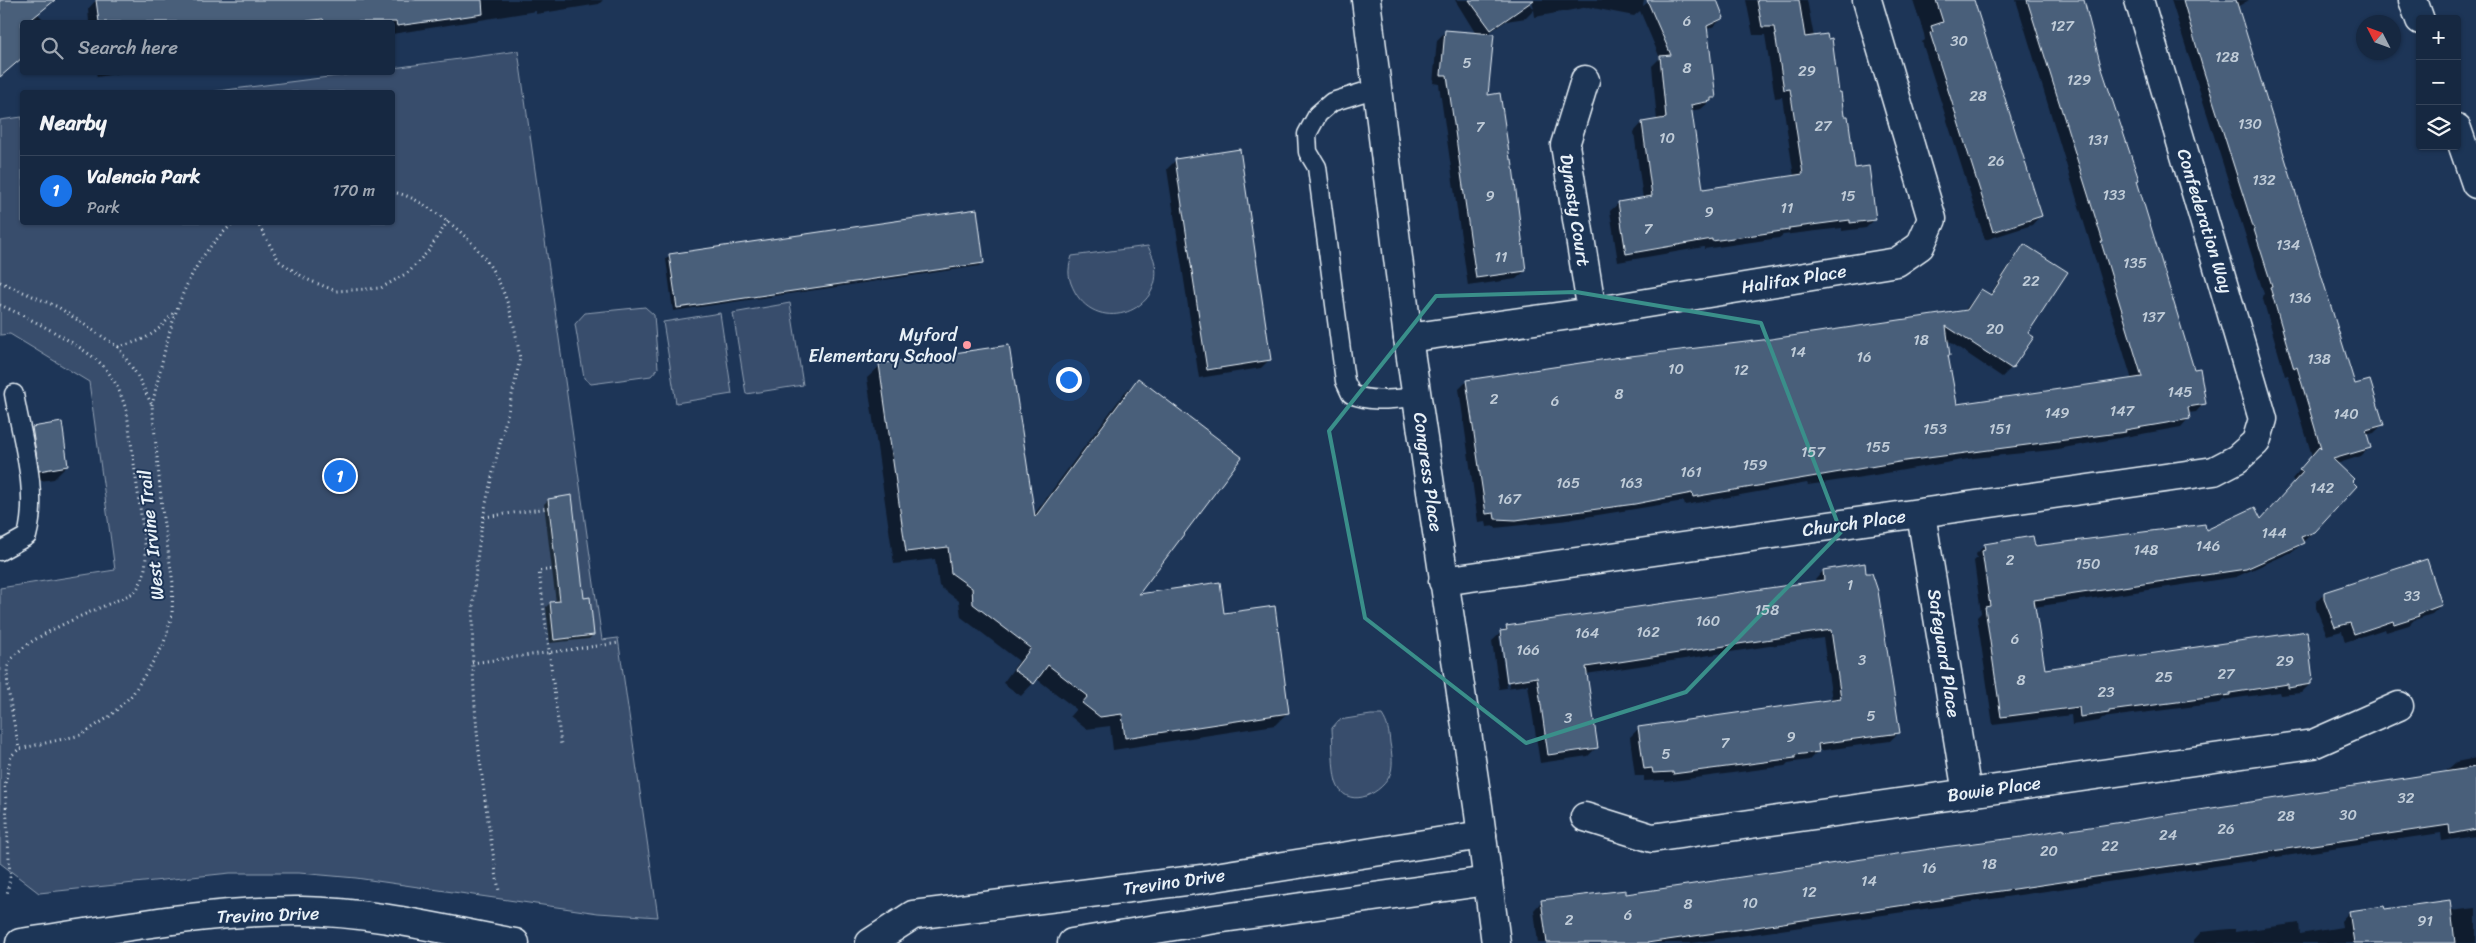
<!DOCTYPE html>
<meta charset="utf-8">
<style>
:root{--surface:#162841;--page:#1f3048;--text:#f1f3f6;--muted:#9ea6b1;--line:#35445a;--accent:#1a73e8}
body{margin:0;font-family:Sriracha,sans-serif;background:var(--page);color:var(--text)}
.controls{position:absolute;right:15px;top:15px;display:grid;overflow:hidden;border-radius:5px;box-shadow:0 1px 4px #0004}
.controls button{width:45px;height:45px;display:grid;place-items:center;padding:0;border:0;border-bottom:1px solid var(--line);background:var(--surface);color:var(--text);font:25px sans-serif}
.compass{position:absolute;left:2356px;top:15px;width:45px;height:45px;border-radius:50%;background:var(--surface);box-shadow:0 1px 4px #0004;rotate:312deg}
.you{position:absolute;left:1068px;top:379px;width:18px;height:18px;margin:-12px;border:4px solid #fff;border-radius:50%;background:#1a73e8;box-shadow:0 0 0 8px #1a73e833}
.badge{display:grid;place-items:center;width:32px;height:32px;border-radius:50%;background:var(--accent);color:#fff;font-size:16px;font-weight:700}
.pin{position:absolute;translate:-50% -50%;border:2px solid #fff;box-shadow:0 1px 5px #0006}
.list{margin:0;padding:0;list-style:none}
h2{display:flex;justify-content:space-between;align-items:center;height:65px;margin:0;padding:0 20px;font-size:21px}
h2 small{font-size:16px;font-weight:400;color:var(--muted)}
.list li{display:grid;grid-template-columns:32px 1fr auto;gap:15px;align-items:center;box-sizing:border-box;height:70px;padding:0 20px;border-top:1px solid var(--line)}
.list b{display:block;font-size:19px;white-space:nowrap}
.list p{margin:0;font-size:16px;white-space:nowrap;color:var(--muted)}
.list em{font-size:16px;font-style:normal;color:var(--muted)}
.icon{flex:none;width:28px;height:28px;fill:none;stroke:currentColor;stroke-width:2;stroke-linecap:round;stroke-linejoin:round}
.map{position:relative;flex:none;width:2476px;height:943px;overflow:hidden}
.search{position:absolute;background:var(--surface);box-shadow:0 1px 4px #0004;left:20px;top:20px;width:375px;height:55px;display:flex;align-items:center;gap:12px;box-sizing:border-box;padding:0 18px;border-radius:5px;color:var(--muted);font-size:19px}
.panel{position:absolute;background:var(--surface);box-shadow:0 1px 4px #0004;left:20px;top:90px;width:375px;height:135px;border-radius:5px}
.map>svg:first-child{display:block}
.green{fill:#374d6c;stroke:#909fb2}
.shadow{fill:#0007;fill-rule:evenodd}
.building{fill:#495e7a;stroke:#e8f1f8}
.lines{fill:none;stroke-linecap:round;stroke-linejoin:round}
.service-casing{stroke:#e8f1f8;stroke-width:21}
.minor-casing{stroke:#e8f1f8;stroke-width:31}
.tertiary-casing{stroke:#e8f1f8;stroke-width:31}
.motorway-casing{stroke:#e8f1f8;stroke-width:31}
.path{stroke:#e8f1f8;stroke-width:3;stroke-dasharray:1 4;stroke-linecap:butt}
.service{stroke:#1d3557;stroke-width:18}
.minor{stroke:#1d3557;stroke-width:28}
.tertiary{stroke:#1d3557;stroke-width:28}
.motorway{stroke:#1d3557;stroke-width:28}
.marked{fill:none;stroke:#3a8f8a;stroke-width:4;stroke-linejoin:round}
.poi-dot{fill:#ff9aa2;stroke:#1d3557;stroke-width:2}
.labels{text-anchor:middle;dominant-baseline:central;stroke-width:4;stroke-linejoin:round;paint-order:stroke}
.number-label{font-size:15px;fill:#c0ccd8}
.street-label{font-size:18px;fill:#e8f1f8;stroke:#1d3557}
.poi-label{font-size:18px;fill:#e8f1f8;stroke:#1d3557;text-anchor:end}
</style>
<div class="map">
<svg width="2476" height="943" viewBox="0 0 2476 943">
<rect width="100%" height="100%" fill="#1d3557"/>
<filter id="ink" filterUnits="userSpaceOnUse"><feTurbulence type="fractalNoise" baseFrequency=".02" numOctaves="2"/><feDisplacementMap in="SourceGraphic" scale="10" xChannelSelector="R" yChannelSelector="G"/><feConvolveMatrix kernelMatrix="1 2 1 2 8 2 1 2 1" color-interpolation-filters="sRGB"/></filter>
<g filter="url(#ink)">
<g class="green">
<polygon points="518,51 602,640 618,638 658,917 598,913 356,878 299,873 230,873 39,893 0,863 0,588 115,570 89,382 10,334 0,335 0,120 22,117 22,222 392,222 392,92 210,92 360,73 392,72 393,68"/>
<path d="M 1148,246 C 1150,251 1154,258 1155,264 C 1164,311 1099,335 1075,292 C 1068,279 1067,271 1072,256 Z"/>
<polygon points="790,303 803,385 746,394 733,313"/>
<polygon points="645,307 654,315 658,368 651,376 591,384 584,378 575,324 585,313"/>
<polygon points="720,313 732,394 676,403 663,322"/>
<path d="M 1371,715 L 1382,715 C 1388,724 1389,732 1390,743 C 1392,754 1394,767 1389,777 C 1379,796 1345,810 1336,782 C 1332,766 1333,745 1332,728 L 1339,720 Z"/>
</g>
<g class="shadow">
<polygon points="0,0 46,0 49,3 38,14 46,22 22,22 22,57 0,77"/>
<polygon points="96,0 603,0 599,4 536,14 536,11 392,34 392,22 89,22 88,9"/>
<polygon points="1455,0 1527,0 1534,9 1532,0 1644,0 1643,6 1651,0 1715,0 1723,18 1714,26 1706,30 1715,97 1701,109 1690,111 1702,190 1794,177 1782,97 1775,98 1765,35 1753,35 1746,0 1807,0 1814,37 1838,94 1854,169 1874,220 1866,228 1842,231 1842,228 1783,235 1779,238 1704,249 1704,247 1618,262 1610,211 1619,203 1643,199 1634,132 1642,123 1657,121 1652,66 1660,58 1640,11 1634,16 1588,7 1535,17 1534,10 1526,18 1506,21 1486,35 1487,96 1525,271 1516,279 1468,286 1439,84 1433,83 1437,40 1446,31 1476,34"/>
<polygon points="1913,0 1973,0 2040,216 2032,225 1985,240 1922,42 1925,40 1924,34"/>
<polygon points="2016,0 2082,0 2100,66 2204,403 2196,412 2188,413 2189,418 2181,427 2052,450 1974,458 1869,476 1808,485 1807,483 1685,505 1684,501 1561,521 1495,528 1495,526 1487,527 1486,521 1478,522 1459,389 1467,381 1771,340 1964,311 1981,290 1989,296 2016,255 2025,246 2026,333 2011,368 2002,377 1947,340 1947,357 1956,405 2132,380"/>
<polygon points="2171,0 2249,0 2237,7 2354,386 2382,425 2374,433 2366,435 2370,447 2361,456 2336,464 2314,531 2294,551 2236,577 2034,607 2044,670 2310,681 2310,684 2301,693 2280,695 2279,692 2223,700 2220,703 2102,718 2099,721 2072,725 2071,715 1993,725 1977,617 1981,613 1974,561 1977,558 1976,554 1985,545 2034,547 2205,532 2260,521 2295,482 2292,479 2312,456 2288,375 2285,376 2262,296 2264,294"/>
<polygon points="96,72 127,72 97,77"/>
<polygon points="1176,160 1269,360 1261,368 1199,378 1167,169"/>
<polygon points="670,255 983,262 979,266 673,311 666,259"/>
<polygon points="880,366 1033,516 1125,392 1138,380 1136,596 1288,712 1275,725 1113,750 1110,726 1086,729 1070,716 1076,709 1037,679 1021,696 1003,683 1019,661 961,617 959,601 939,586 935,559 894,564 867,378"/>
<polygon points="61,424 67,466 54,479 27,483 19,441 32,429"/>
<polygon points="548,500 583,599 593,635 589,639 550,643 546,607 550,603 556,603 544,504"/>
<path d="M 1823,571 L 1899,732 L 1890,741 L 1818,751 L 1809,760 L 1788,763 L 1785,766 L 1665,782 L 1665,780 L 1644,781 L 1644,776 L 1635,776 L 1630,737 L 1639,728 L 1832,700 L 1823,638 L 1586,674 L 1597,747 L 1588,756 L 1540,763 L 1528,685 L 1499,689 L 1492,641 L 1507,627 L 1815,583 L 1815,580 ZM 1502,634 L 1510,688 L 1507,688 L 1499,636 Z"/>
<polygon points="2325,593 2441,605 2432,614 2414,620 2409,625 2386,632 2385,629 2345,642 2342,631 2327,635 2316,608 2316,602"/>
<polygon points="2476,758 2476,836 2442,841 2441,833 1692,943 1538,943 1534,910 1542,901 1625,896 2063,833 2447,772 2447,770 2456,762"/>
<polygon points="2476,908 2476,943 2193,943 2193,941 2201,932 2229,929 2235,929 2235,932 2299,923 2300,934 2342,927 2341,921 2349,912 2384,910 2450,911"/>
</g>
<g class="building">
<polygon points="0,0 55,0 28,22 22,22 22,58 0,77"/>
<polygon points="96,0 482,0 483,14 397,26 396,22 324,22 323,19 298,22 99,22"/>
<polygon points="1469,0 1534,0 1491,30"/>
<polygon points="1647,0 1717,0 1724,18 1707,26 1716,98 1711,98 1711,101 1691,105 1703,189 1803,174 1790,89 1784,90 1774,27 1762,27 1757,0 1799,0 1805,37 1827,34 1828,39 1832,38 1839,93 1841,92 1844,116 1848,116 1855,168 1869,166 1876,220 1850,223 1850,220 1789,228 1789,230 1712,241 1712,239 1626,254 1618,202 1652,196 1642,122 1666,118 1660,56 1671,55"/>
<polygon points="1936,0 1974,0 2042,216 1993,232 1930,33 1933,32 1931,26 1943,22"/>
<polygon points="2027,0 2084,0 2101,66 2139,180 2137,181 2194,369 2200,368 2206,404 2188,407 2190,419 2125,430 2126,432 1905,461 1693,497 1692,493 1635,504 1516,520 1495,519 1494,513 1486,514 1466,380 1614,358 1771,339 1967,310 1981,289 1991,295 2024,244 2068,272 2028,333 2034,337 2012,369 1946,326 1950,356 1948,355 1957,404 2142,377 2101,242 2103,242"/>
<polygon points="2183,0 2236,0 2355,384 2370,380 2384,425 2366,430 2371,448 2333,459 2354,479 2352,481 2357,486 2315,532 2301,537 2304,543 2246,569 2034,600 2045,669 2307,631 2313,680 2311,680 2311,684 2288,688 2288,684 2230,693 2230,695 2109,711 2109,713 2080,717 2079,707 2001,717 1985,607 1990,606 1982,551 1985,550 1984,544 2033,536 2035,546 2205,524 2206,530 2255,507 2261,519 2303,472 2299,470 2319,447 2321,449 2297,367 2294,369 2270,287 2272,286 2203,69"/>
<polygon points="1445,30 1494,34 1488,95 1500,93 1510,159 1512,159 1526,271 1476,278 1447,75 1441,75"/>
<polygon points="1240,149 1271,360 1207,370 1175,159"/>
<polygon points="977,209 984,263 677,308 669,254"/>
<polygon points="1009,345 1035,517 1138,378 1242,457 1139,594 1220,582 1224,613 1275,606 1289,713 1125,738 1122,714 1100,717 1082,703 1088,696 1048,665 1034,684 1014,670 1031,648 973,604 972,588 951,573 948,547 906,552 879,364"/>
<polygon points="62,422 68,466 39,471 32,427"/>
<polygon points="572,495 584,598 590,597 594,635 554,640 550,602 560,601 548,499"/>
<polygon points="2427,559 2442,605 2418,614 2419,616 2394,624 2393,621 2354,634 2350,623 2335,627 2324,599 2324,592"/>
<polygon points="1865,563 1866,573 1872,573 1878,591 1900,733 1818,744 1819,752 1795,755 1795,758 1673,774 1673,772 1653,773 1652,768 1644,769 1638,727 1841,698 1831,630 1586,667 1598,748 1548,755 1537,677 1507,682 1500,631 1507,630 1506,626 1824,580 1823,570"/>
<polygon points="2476,767 2476,829 2450,834 2449,825 1647,943 1547,943 1541,900 1626,890 1626,894 1944,847 2022,837 2064,829 2064,831"/>
<polygon points="2450,900 2455,943 2354,943 2349,911 2384,906 2385,909"/>
</g>
<g class="lines">
<g class="service-casing">
<g id="service">
<path d="M 1377,88 L 1332,102 L 1318,114 L 1307,134 L 1308,152 L 1317,167 L 1345,381 L 1351,394 C 1372,403 1394,399 1417,397"/>
<path d="M 0,551 L 27,536 C 39,491 22,440 14,394"/>
</g>
</g>
<g class="minor-casing">
<g id="minor">
<polyline points="1585,80 1565,145 1592,312"/>
<polyline points="1408,338 1592,312 1897,262 1920,246 1932,219 1867,0"/>
<polyline points="1921,514 1967,793"/>
<polyline points="1443,581 2214,471 2237,459 2256,442 2263,419 2139,0"/>
<polyline points="1585,817 1652,838 2313,744 2399,706"/>
<path d="M 20,943 C 111,930 210,910 302,911 C 374,912 445,930 515,943"/>
<polyline points="870,943 913,915 1202,879 1482,835"/>
<polyline points="1072,943 1216,919 1488,881"/>
</g>
</g>
<g class="tertiary-casing">
<polyline id="tertiary" points="1366,0 1408,338 1478,806 1496,943"/>
</g>
<g class="motorway-casing">
<g id="motorway">
<polyline points="2413,0 2420,20"/>
<polyline points="2457,129 2476,184"/>
</g>
</g>
<g class="path">
<path d="M 392,192 C 411,195 425,205 440,216 C 494,254 511,296 520,359 C 508,419 489,477 480,537 C 462,656 480,773 499,891"/>
<polyline points="257,222 279,261 306,279 336,291 381,288 409,272 429,250 448,221"/>
<polyline points="0,282 58,307 118,347 137,375 152,405 163,518 173,583 172,615 163,646 132,695 109,717 81,735 19,749 11,756 5,784 10,877 7,895"/>
<path d="M 0,305 C 26,316 84,346 102,365 C 115,378 122,396 127,413 L 146,551 C 146,567 145,578 135,592 C 108,606 16,638 8,666 C 4,680 16,731 19,749"/>
<path d="M 118,347 C 145,340 156,335 173,313"/>
<path d="M 152,405 C 168,339 178,268 235,222"/>
<polyline points="484,517 549,508"/>
<polyline points="556,569 539,571 561,745"/>
<polyline points="472,663 619,643"/>
</g>
<use href="#service" class="service"/>
<use href="#minor" class="minor"/>
<use href="#tertiary" class="tertiary"/>
<use href="#motorway" class="motorway"/>
</g>
</g>
<path class="marked" d="M 1576,292 L 1761,323 L 1841,532 L 1686,692 L 1526,743 L 1365,618 L 1329,431 L 1436,296 Z"/>
<circle class="poi-dot" cx="967" cy="345" r="5"/>
<g class="labels">
<g class="number-label">
<text x="1687" y="21">6</text>
<text x="2062" y="26">127</text>
<text x="1959" y="41">30</text>
<text x="2227" y="57">128</text>
<text x="1467" y="63">5</text>
<text x="1687" y="68">8</text>
<text x="1807" y="71">29</text>
<text x="2079" y="80">129</text>
<text x="1978" y="96">28</text>
<text x="2250" y="124">130</text>
<text x="1823" y="126">27</text>
<text x="1480" y="127">7</text>
<text x="1667" y="138">10</text>
<text x="2098" y="140">131</text>
<text x="1996" y="161">26</text>
<text x="2264" y="180">132</text>
<text x="2114" y="195">133</text>
<text x="1490" y="196">9</text>
<text x="1848" y="196">15</text>
<text x="1787" y="208">11</text>
<text x="1709" y="212">9</text>
<text x="1648" y="229">7</text>
<text x="2288" y="245">134</text>
<text x="1501" y="257">11</text>
<text x="2135" y="263">135</text>
<text x="2031" y="281">22</text>
<text x="2300" y="298">136</text>
<text x="2153" y="317">137</text>
<text x="1995" y="329">20</text>
<text x="1921" y="340">18</text>
<text x="1798" y="352">14</text>
<text x="1864" y="357">16</text>
<text x="2319" y="359">138</text>
<text x="1676" y="369">10</text>
<text x="1741" y="370">12</text>
<text x="2180" y="392">145</text>
<text x="1619" y="394">8</text>
<text x="1494" y="399">2</text>
<text x="1555" y="401">6</text>
<text x="2122" y="411">147</text>
<text x="2057" y="413">149</text>
<text x="2346" y="414">140</text>
<text x="1935" y="429">153</text>
<text x="2000" y="429">151</text>
<text x="1878" y="447">155</text>
<text x="1813" y="452">157</text>
<text x="1755" y="465">159</text>
<text x="1691" y="472">161</text>
<text x="1568" y="483">165</text>
<text x="1631" y="483">163</text>
<text x="2322" y="488">142</text>
<text x="1509" y="499">167</text>
<text x="2274" y="533">144</text>
<text x="2208" y="546">146</text>
<text x="2146" y="550">148</text>
<text x="2010" y="560">2</text>
<text x="2088" y="564">150</text>
<text x="1850" y="585">1</text>
<text x="2412" y="596">33</text>
<text x="1767" y="610">158</text>
<text x="1708" y="621">160</text>
<text x="1648" y="632">162</text>
<text x="1587" y="633">164</text>
<text x="2015" y="639">6</text>
<text x="1528" y="650">166</text>
<text x="1862" y="660">3</text>
<text x="2285" y="661">29</text>
<text x="2226" y="674">27</text>
<text x="2164" y="677">25</text>
<text x="2021" y="680">8</text>
<text x="2106" y="692">23</text>
<text x="1871" y="716">5</text>
<text x="1568" y="718">3</text>
<text x="1791" y="737">9</text>
<text x="1725" y="743">7</text>
<text x="1666" y="754">5</text>
<text x="2406" y="798">32</text>
<text x="2348" y="815">30</text>
<text x="2286" y="816">28</text>
<text x="2226" y="829">26</text>
<text x="2168" y="835">24</text>
<text x="2110" y="846">22</text>
<text x="2049" y="851">20</text>
<text x="1989" y="864">18</text>
<text x="1929" y="868">16</text>
<text x="1869" y="881">14</text>
<text x="1809" y="892">12</text>
<text x="1750" y="903">10</text>
<text x="1688" y="904">8</text>
<text x="1628" y="915">6</text>
<text x="1569" y="920">2</text>
<text x="2425" y="921">91</text>
</g>
<g class="street-label">
<text transform="translate(1575 210) rotate(81)">Dynasty Court</text>
<text transform="translate(2205 221) rotate(73)">Confederation Way</text>
<text transform="translate(1794 279) rotate(-9)">Halifax Place</text>
<text transform="translate(1428 472) rotate(82)">Congress Place</text>
<text transform="translate(1854 523) rotate(-8)">Church Place</text>
<text transform="translate(151 535) rotate(-96)">West Irvine Trail</text>
<text transform="translate(1944 653) rotate(81)">Safeguard Place</text>
<text transform="translate(1994 789) rotate(-8)">Bowie Place</text>
<text transform="translate(1174 882) rotate(-8)">Trevino Drive</text>
<text transform="translate(268 915) rotate(-2)">Trevino Drive</text>
</g>
<g class="poi-label">
<text x="957" y="335">Myford<tspan x="957" dy="21">Elementary School</tspan></text>
</g>
</g>
</svg>
<div class="controls">
<button>+</button>
<button>−</button>
<button><svg class="icon" aria-label="layers" viewBox="0 0 24 24"><path d="M12 4l9 5-9 5-9-5zM3 14l9 5 9-5"/></svg></button>
</div>
<svg class="compass" viewBox="-18 -18 36 36"><path d="M0-13l5 13h-10z" fill="#e53935"/><path d="M0 13l5-13h-10z" fill="#9ea6b1"/></svg>
<div class="you"></div>
<div class="pin badge" style="left:340px;top:476px">1</div>
<div class="search"><svg class="icon" aria-label="search" viewBox="0 0 24 24"><circle cx="10" cy="10" r="6"/><path d="M15 15l6 6"/></svg>Search here</div>
<section class="panel">
<h2>Nearby<small></small></h2>
<ul class="list">
<li><span class="badge">1</span><div><b>Valencia Park</b><p>Park</p></div><em>170 m</em></li>
</ul>
</section>
</div>
